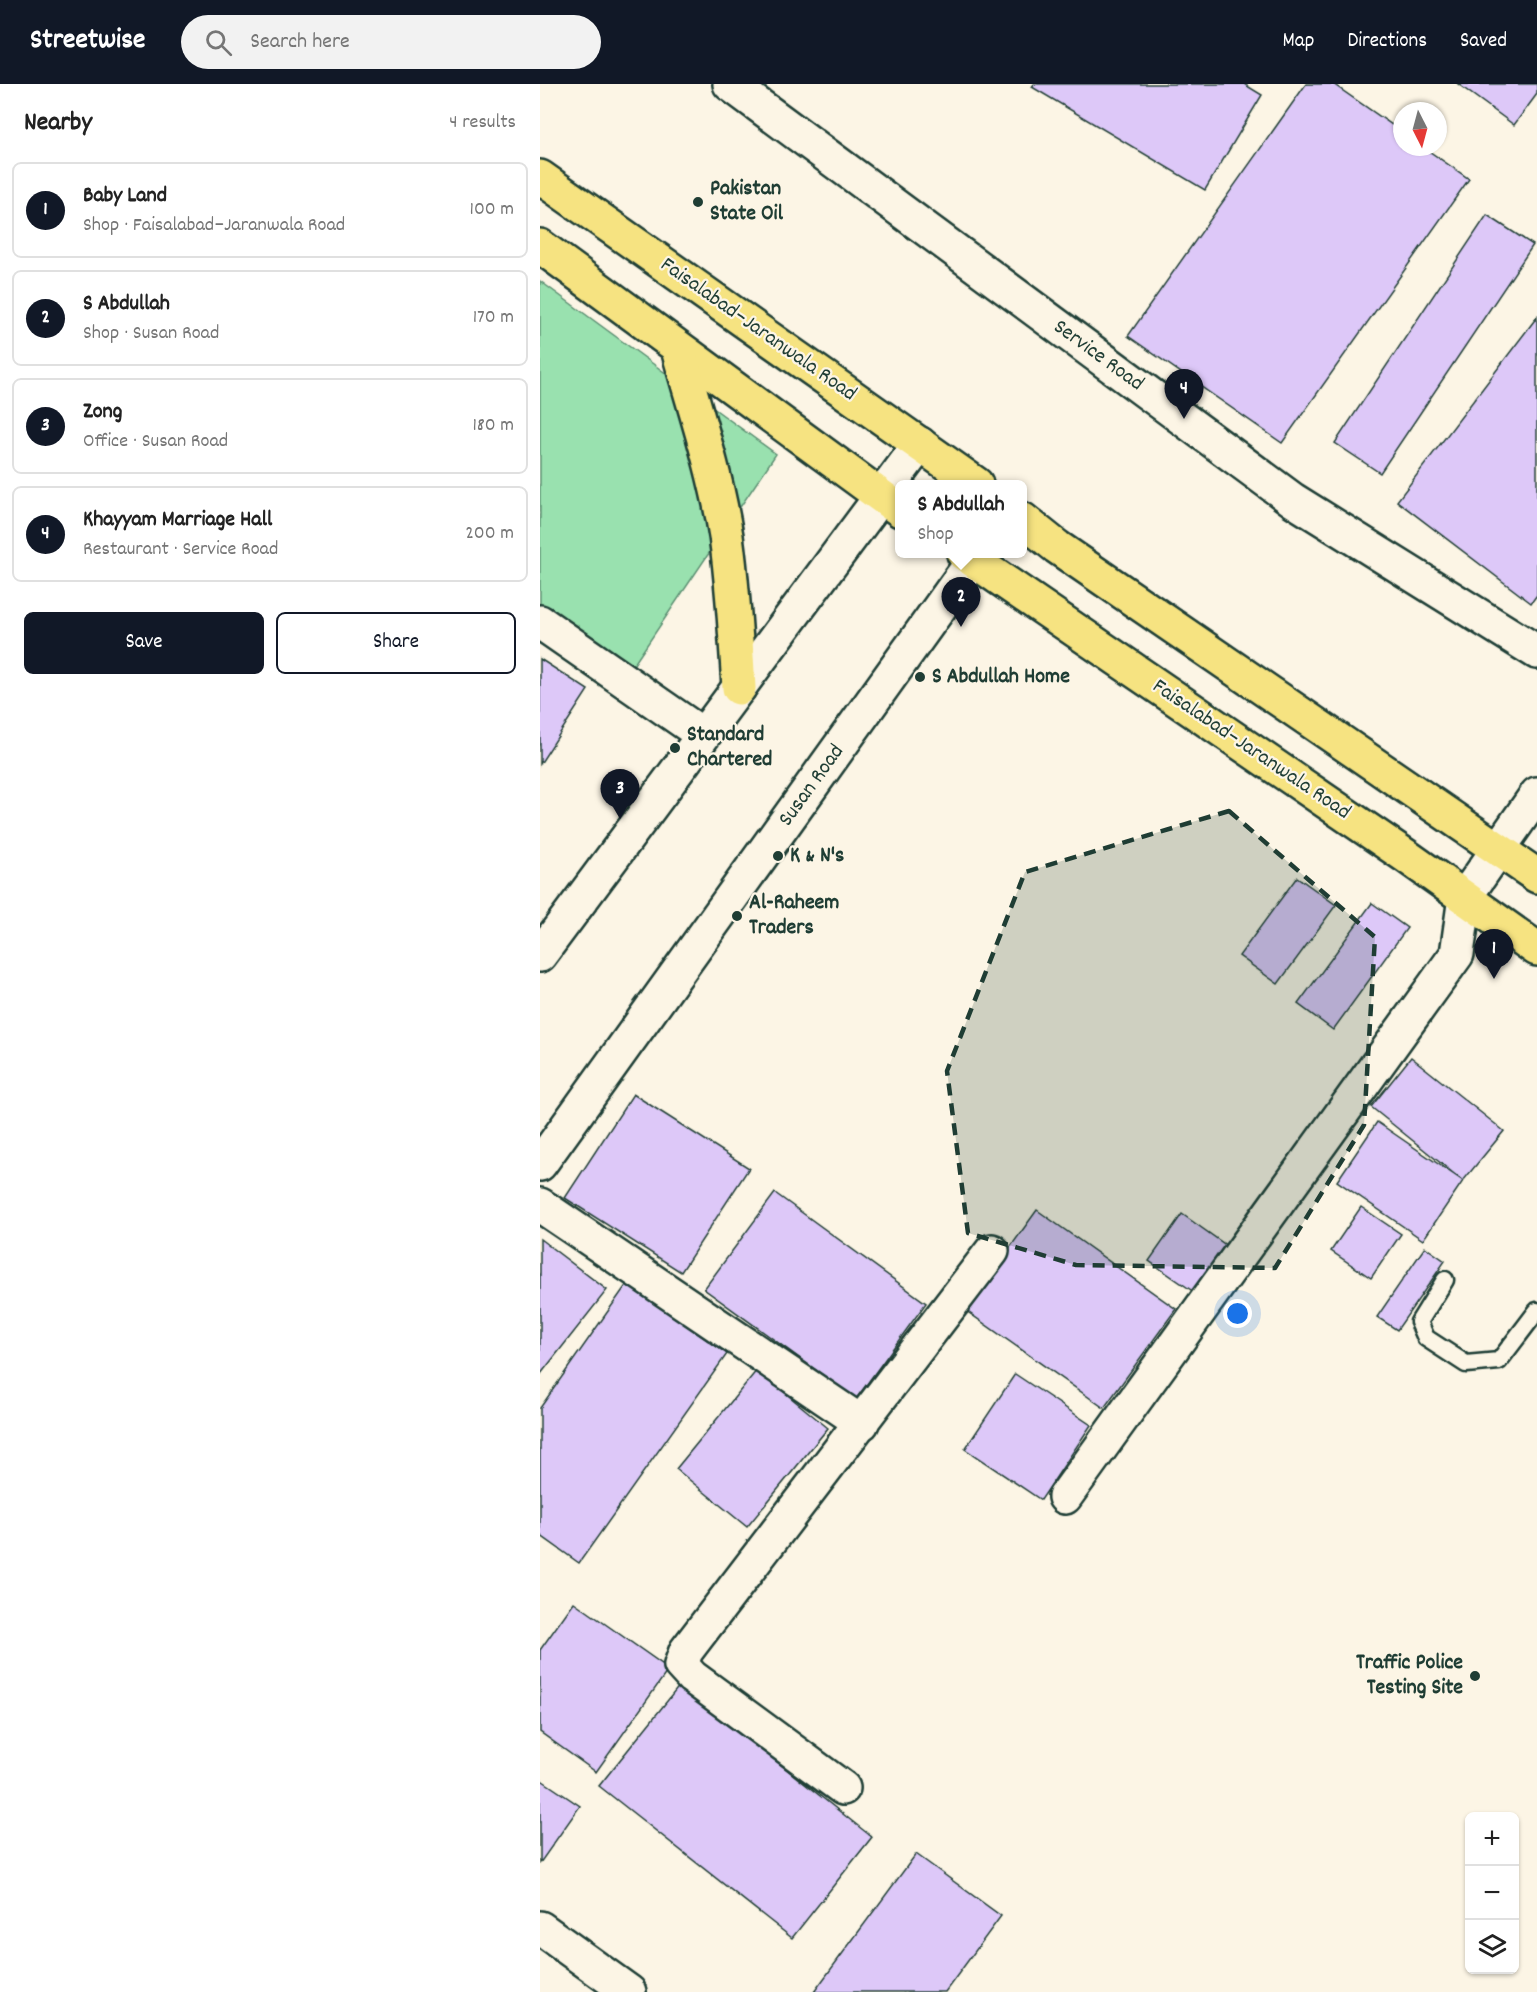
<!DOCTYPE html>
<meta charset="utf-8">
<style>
:root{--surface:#fff;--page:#f2f2f2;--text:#222;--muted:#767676;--line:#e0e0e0;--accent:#111827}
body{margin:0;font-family:Dekko,sans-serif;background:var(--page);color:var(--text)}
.controls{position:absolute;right:18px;bottom:18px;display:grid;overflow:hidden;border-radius:9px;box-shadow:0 2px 4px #0004}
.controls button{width:54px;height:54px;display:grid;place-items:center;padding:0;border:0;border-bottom:2px solid var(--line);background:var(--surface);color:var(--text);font:30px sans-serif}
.compass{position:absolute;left:853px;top:18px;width:54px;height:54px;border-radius:50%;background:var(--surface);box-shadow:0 2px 4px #0004;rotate:174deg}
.you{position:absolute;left:698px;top:1230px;width:21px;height:21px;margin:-15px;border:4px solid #fff;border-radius:50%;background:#1a73e8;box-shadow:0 0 0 9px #1a73e833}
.badge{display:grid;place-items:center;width:39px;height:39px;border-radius:50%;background:var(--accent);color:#fff;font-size:20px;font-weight:700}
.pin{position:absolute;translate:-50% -50px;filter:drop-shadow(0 2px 3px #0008)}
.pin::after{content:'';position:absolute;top:32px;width:21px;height:18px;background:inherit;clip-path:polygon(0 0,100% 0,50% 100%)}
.popup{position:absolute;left:355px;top:396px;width:132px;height:78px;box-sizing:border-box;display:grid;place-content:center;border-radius:9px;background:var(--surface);filter:drop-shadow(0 2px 4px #0005);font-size:20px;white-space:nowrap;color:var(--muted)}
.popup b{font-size:22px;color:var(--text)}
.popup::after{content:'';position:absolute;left:50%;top:100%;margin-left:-12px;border:12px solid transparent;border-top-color:var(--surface)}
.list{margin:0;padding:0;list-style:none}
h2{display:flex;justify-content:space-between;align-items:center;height:78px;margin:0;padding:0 24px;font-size:26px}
h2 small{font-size:20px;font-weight:400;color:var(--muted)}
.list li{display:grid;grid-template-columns:39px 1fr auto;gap:18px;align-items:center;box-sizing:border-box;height:96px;margin:0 12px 12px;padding:0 12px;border:2px solid var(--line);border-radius:9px}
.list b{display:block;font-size:22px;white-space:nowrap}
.list p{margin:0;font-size:20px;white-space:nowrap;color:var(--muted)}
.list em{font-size:20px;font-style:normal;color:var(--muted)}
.actions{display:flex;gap:12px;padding:18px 24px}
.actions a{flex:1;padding:14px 0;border:2px solid var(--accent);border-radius:9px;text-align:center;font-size:21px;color:var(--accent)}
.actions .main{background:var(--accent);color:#fff}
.icon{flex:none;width:33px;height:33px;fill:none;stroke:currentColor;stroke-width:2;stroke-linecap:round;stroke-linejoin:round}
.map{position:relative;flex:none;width:997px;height:1908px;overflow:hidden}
header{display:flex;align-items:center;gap:36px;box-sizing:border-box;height:84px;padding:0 30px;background:var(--accent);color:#fff}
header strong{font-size:28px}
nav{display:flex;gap:33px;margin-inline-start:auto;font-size:21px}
.search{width:420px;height:54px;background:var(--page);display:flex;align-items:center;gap:15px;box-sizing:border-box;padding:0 21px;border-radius:33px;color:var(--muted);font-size:22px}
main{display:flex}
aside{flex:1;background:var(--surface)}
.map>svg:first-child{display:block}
.green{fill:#99e1af;stroke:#5c8f72;stroke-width:1.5}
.building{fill:#ddc8f8;stroke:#1f3d34;stroke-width:1.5}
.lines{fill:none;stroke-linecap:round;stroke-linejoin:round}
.service-casing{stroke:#1f3d34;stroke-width:21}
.minor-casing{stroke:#1f3d34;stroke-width:38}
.tertiary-casing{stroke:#1f3d34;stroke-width:38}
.primary-casing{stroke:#1f3d34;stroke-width:38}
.service{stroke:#fcf5e5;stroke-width:16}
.minor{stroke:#fcf5e5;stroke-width:33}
.tertiary{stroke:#fcf5e5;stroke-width:33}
.primary{stroke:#f6e381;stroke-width:33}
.marked{fill:#1f3d34;fill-opacity:0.2;stroke:#1f3d34;stroke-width:4.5;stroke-dasharray:12 8;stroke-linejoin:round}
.poi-dot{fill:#1f3d34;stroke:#fcf5e5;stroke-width:2}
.labels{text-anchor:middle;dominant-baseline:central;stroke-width:4.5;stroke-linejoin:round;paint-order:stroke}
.poi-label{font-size:22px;font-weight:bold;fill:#1f3d34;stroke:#fcf5e5;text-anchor:start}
.street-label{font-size:22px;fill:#1f3d34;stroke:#fcf5e5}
</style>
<header>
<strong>Streetwise</strong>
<div class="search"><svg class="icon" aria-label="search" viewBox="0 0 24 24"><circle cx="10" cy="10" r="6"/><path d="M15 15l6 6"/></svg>Search here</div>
<nav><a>Map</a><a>Directions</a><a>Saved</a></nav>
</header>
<main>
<aside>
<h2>Nearby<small>4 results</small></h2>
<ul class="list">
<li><span class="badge">1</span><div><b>Baby Land</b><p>Shop · Faisalabad–Jaranwala Road</p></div><em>100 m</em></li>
<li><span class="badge">2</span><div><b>S Abdullah</b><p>Shop · Susan Road</p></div><em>170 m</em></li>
<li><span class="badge">3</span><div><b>Zong</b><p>Office · Susan Road</p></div><em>180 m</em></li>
<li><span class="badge">4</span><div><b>Khayyam Marriage Hall</b><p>Restaurant · Service Road</p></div><em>200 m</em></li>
</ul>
<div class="actions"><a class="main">Save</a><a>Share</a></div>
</aside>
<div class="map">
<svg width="997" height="1908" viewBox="0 0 997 1908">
<rect width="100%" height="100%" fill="#fcf5e5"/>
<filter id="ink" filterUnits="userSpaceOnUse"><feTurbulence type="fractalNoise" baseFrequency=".0167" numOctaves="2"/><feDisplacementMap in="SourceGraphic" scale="12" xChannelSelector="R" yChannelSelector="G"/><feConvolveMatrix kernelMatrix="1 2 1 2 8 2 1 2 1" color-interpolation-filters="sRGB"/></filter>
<g filter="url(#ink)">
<polygon class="green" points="0,197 236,370 88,589 0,527"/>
<g class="building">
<polygon points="494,0 704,0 722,11 665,106 492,3"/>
<polygon points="766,0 793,0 862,48 862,63 883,63 929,95 742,359 588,252"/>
<polygon points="918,0 997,0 997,10 974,41"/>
<polygon points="947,131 993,161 840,389 795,359"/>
<polygon points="997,233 997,511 991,519 857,417"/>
<polygon points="0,575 48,606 0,680"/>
<polygon points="757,793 796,821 738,900 699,872"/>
<polygon points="832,819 867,844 793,946 758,920"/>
<polygon points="871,973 964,1047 923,1097 831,1023"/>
<polygon points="93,1010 209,1084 141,1188 25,1114"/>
<polygon points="837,1038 923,1097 883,1156 797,1097"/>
<polygon points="235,1109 386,1219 316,1315 164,1205"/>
<polygon points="821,1123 861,1150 831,1194 791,1167"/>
<polygon points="497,1126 636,1225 564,1324 425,1226"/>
<polygon points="642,1130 687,1162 654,1208 609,1177"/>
<polygon points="0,1155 67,1206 0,1291"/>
<polygon points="885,1163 905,1177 857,1246 837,1233"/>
<polygon points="87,1200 187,1270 39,1479 0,1451 0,1324"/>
<polygon points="217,1286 288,1344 207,1443 136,1385"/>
<polygon points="475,1290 551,1341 501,1416 425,1365"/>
<polygon points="34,1518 129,1585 56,1688 0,1648 0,1566"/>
<polygon points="140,1601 332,1753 252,1854 59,1702"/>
<polygon points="0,1695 40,1722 0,1779"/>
<polygon points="376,1770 461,1832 405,1908 274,1908"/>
</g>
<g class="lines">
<g class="service-casing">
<polyline id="service" points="905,1196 879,1238 886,1254 926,1280 959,1277 997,1227"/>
</g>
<g class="minor-casing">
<g id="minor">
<polyline points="190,0 753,416 997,568"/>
<polyline points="0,538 163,651"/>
<polyline points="0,1121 322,1339"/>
<polyline points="525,1413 917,870 925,813 997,710"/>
<polyline points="303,1704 152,1593 141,1581 146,1567 452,1167"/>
<polyline points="0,1844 89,1908"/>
</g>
</g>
<g class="tertiary-casing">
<g id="tertiary">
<polyline points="0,871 380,360"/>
<polyline points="0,1080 438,470"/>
</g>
</g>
<g class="primary-casing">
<g id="primary">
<polyline points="0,93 436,400"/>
<polyline points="0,162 360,426"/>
<path d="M 138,265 C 155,326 176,389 186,452 C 193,502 196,553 199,604"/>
<polyline points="482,435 517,463 997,792"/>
<polyline points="424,470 866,772 997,865"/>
</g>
</g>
<use href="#service" class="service"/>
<use href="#minor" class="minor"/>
<use href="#tertiary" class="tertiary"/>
<use href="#primary" class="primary"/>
</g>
</g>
<path class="marked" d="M 689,727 L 835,853 L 824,1041 L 735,1184 L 536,1181 L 428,1149 L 407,987 L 485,788 Z"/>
<g class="poi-dot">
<circle cx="158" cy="118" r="6"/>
<circle cx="380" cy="593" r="6"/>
<circle cx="135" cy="664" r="6"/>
<circle cx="238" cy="772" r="6"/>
<circle cx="197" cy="832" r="6"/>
<circle cx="935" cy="1592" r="6"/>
</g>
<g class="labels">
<g class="poi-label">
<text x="170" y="105">Pakistan<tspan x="170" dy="25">State Oil</tspan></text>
<text x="392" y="593">S Abdullah Home</text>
<text x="147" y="651">Standard<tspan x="147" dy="25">Chartered</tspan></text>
<text x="250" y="772">K &amp; N's</text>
<text x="209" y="819">Al-Raheem<tspan x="209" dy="25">Traders</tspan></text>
<text x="923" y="1579" text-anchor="end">Traffic Police<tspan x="923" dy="25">Testing Site</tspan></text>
</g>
<g class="street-label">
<text transform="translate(218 246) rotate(35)">Faisalabad–Jaranwala Road</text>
<text transform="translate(558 272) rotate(36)">Service Road</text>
<text transform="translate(711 666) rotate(34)">Faisalabad–Jaranwala Road</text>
<text transform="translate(272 702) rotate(-54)">Susan Road</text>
</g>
</g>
</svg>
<div class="controls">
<button>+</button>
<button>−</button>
<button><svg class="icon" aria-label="layers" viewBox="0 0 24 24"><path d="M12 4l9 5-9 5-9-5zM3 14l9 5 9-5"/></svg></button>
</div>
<svg class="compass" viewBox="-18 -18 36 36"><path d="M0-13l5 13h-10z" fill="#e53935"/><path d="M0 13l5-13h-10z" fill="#767676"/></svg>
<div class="you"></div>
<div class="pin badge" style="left:954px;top:895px">1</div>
<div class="pin badge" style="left:421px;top:543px">2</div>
<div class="popup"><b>S Abdullah</b>Shop</div>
<div class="pin badge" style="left:80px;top:735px">3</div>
<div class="pin badge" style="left:644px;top:335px">4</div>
</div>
</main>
